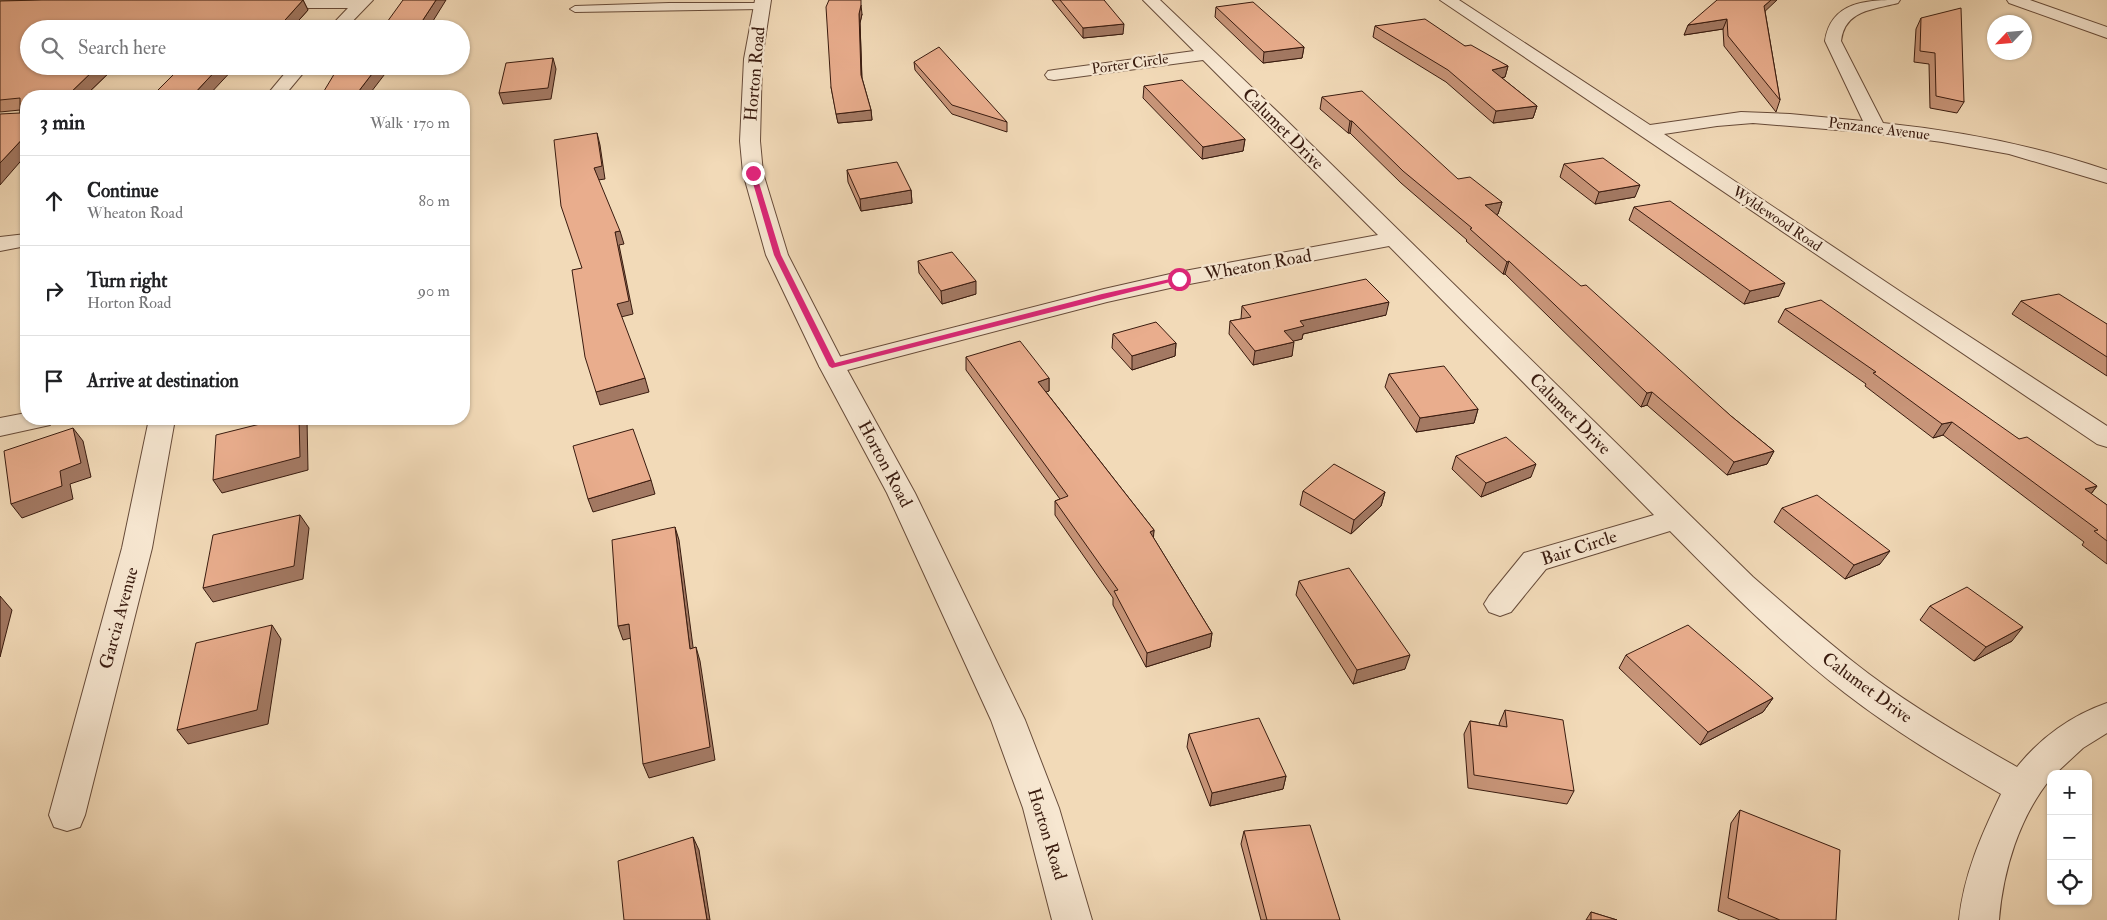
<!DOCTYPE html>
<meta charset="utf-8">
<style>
:root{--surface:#fff;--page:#f6f6f6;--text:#202124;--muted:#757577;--line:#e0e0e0}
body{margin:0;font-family:"IM FELL Double Pica",serif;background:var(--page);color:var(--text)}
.controls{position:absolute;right:15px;bottom:15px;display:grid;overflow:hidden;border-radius:10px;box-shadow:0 1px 4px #0004}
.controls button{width:45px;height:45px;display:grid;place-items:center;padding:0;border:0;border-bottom:1px solid var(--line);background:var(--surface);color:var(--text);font:25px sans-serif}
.compass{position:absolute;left:1987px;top:15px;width:45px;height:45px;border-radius:50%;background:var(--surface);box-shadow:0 1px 4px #0004;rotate:244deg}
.stop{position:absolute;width:15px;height:15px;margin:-11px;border:4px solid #db2777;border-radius:50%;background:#fff}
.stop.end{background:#db2777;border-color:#fff;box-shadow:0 1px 5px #0008}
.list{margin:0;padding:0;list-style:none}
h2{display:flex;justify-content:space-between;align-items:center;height:65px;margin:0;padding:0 20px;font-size:21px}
h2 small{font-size:16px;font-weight:400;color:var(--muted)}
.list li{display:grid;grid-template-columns:32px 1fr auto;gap:15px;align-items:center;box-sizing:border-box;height:90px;padding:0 20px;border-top:1px solid var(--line)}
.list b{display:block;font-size:19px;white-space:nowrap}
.list p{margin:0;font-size:16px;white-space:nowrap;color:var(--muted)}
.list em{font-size:16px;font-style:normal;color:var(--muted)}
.icon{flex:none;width:28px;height:28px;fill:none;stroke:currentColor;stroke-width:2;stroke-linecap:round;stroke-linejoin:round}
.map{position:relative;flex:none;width:2107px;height:920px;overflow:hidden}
.search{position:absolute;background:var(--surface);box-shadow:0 1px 4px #0004;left:20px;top:20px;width:450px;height:55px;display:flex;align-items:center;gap:12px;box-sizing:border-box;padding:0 18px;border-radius:28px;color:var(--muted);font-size:19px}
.panel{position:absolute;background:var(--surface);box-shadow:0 1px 4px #0004;left:20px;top:90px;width:450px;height:335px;border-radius:20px}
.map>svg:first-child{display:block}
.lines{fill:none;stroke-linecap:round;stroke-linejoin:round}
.service-casing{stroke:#674b39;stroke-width:2}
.minor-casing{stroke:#674b39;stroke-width:2}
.tertiary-casing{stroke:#674b39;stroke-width:2}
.service{fill:#f7e7d1;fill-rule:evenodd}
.minor{fill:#f7e7d1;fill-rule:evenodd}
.tertiary{fill:#f7e7d1;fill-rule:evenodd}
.wall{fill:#c89579;stroke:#391b0f}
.shaded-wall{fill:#a37963;stroke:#391b0f}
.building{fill:#e9ad8d;stroke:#391b0f}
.route{fill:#db2777}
.labels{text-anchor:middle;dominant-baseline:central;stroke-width:4.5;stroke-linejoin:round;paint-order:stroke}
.far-street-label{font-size:15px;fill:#391b0f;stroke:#f7e7d1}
.street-label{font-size:18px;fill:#391b0f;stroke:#f7e7d1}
</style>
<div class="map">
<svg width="2107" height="920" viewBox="0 0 2107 920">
<rect width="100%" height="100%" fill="#f2dab8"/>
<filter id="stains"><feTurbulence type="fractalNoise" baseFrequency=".004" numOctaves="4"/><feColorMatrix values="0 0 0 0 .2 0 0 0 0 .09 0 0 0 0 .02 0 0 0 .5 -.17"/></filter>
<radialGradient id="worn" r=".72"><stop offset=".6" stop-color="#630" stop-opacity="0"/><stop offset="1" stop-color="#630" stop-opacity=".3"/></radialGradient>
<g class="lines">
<g class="service-casing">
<polygon id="service" points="669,3 761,3 766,6 761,9 575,12 570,9 575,6"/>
</g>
<g class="minor-casing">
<g id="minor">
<polygon points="261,0 373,0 345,29 328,29 348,8 267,8 261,6 259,3"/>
<path d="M 1143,0 L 1160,0 L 1283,117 L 1753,577 C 1791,610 1829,644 1869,674 C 1916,709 1966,738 2017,767 C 2040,738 2072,715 2107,703 L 2107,733 L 2083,748 L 2055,774 L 2051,774 L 2051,778 C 2019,817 2003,871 1999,920 L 1959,920 C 1964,874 1981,836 2001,794 C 1948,763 1894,731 1845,693 C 1782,644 1726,588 1670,531 L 1546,569 L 1511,612 L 1500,616 L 1489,612 L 1484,604 L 1489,596 L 1524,553 L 1654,515 L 1389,246 L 1179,286 L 1107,302 L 832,374 L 823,371 L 819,366 L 823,361 L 1104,289 L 1179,272 L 1378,235 L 1203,60 L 1054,80 L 1048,79 L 1045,75 L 1048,71 L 1054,70 L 1194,51 Z"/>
<path d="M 1440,0 L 1459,0 L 1650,125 L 1741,112 L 1790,114 L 1863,121 L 1825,41 C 1831,1 1867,0 1900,0 L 1898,3 C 1872,10 1845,10 1841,41 L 1883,123 C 1959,131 2034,145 2107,170 L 2107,183 L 2009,154 L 1942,142 L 1874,133 L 1753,123 L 1717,126 L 1664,134 L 1904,294 L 2107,426 L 2107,447 L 2097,444 Z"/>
<polygon points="2007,0 2030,0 2107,27 2107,38 2009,3"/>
<polygon points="291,66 309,66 284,96 266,96"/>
<polygon points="26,234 26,246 0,251 0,237"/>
<polygon points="26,413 26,419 54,419 50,425 0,436 0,418"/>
<polygon points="149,419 175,419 152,548 85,815 80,827 67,831 54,827 49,815 122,548"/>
</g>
</g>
<g class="tertiary-casing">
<polygon id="tertiary" points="755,0 771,0 762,59 760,141 763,173 788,255 845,366 915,493 1025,720 1059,808 1092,920 1052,920 1023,808 991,720 887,493 819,366 766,255 743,173 740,141 744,59"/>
</g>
<use href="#service" class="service"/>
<use href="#minor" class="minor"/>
<use href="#tertiary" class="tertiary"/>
</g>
<g class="wall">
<polygon points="42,0 303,0 308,10 291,29 29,29 29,66 116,66 85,96 26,96 21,160 20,110 0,112 0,1"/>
<polygon points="1052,0 1104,0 1123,34 1083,38"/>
<polygon points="1717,0 1765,11 1780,100 1776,112 1724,46 1723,29 1684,35"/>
<polygon points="1216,7 1304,47 1302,58 1263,63 1215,17"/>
<polygon points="862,14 860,23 862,78 871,110 872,120 838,123 831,87"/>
<polygon points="1921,18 1964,102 1957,113 1930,108 1929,64 1914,62 1916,29"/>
<polygon points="1375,26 1465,46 1508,66 1505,77 1502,78 1537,106 1533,118 1493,123 1446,82 1373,37"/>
<polygon points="914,62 1007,122 1007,132 952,114 915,70"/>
<polygon points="1144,86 1245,139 1243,151 1202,159 1143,98"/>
<polygon points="1322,97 1458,179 1502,202 1498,214 1496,215 1731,416 1774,451 1767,464 1727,475 1647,405 1641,407 1505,274 1503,274 1466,241 1467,240 1401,183 1350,133 1348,133 1320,109"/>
<polygon points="1564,164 1635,197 1595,204 1560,177"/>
<polygon points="847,170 911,190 912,203 861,211 848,182"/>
<polygon points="1634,207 1779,296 1744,304 1629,220"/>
<polygon points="918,261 976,294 942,304 919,273"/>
<polygon points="2021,301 2107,324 2107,376 2012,314"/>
<polygon points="1242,306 1386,315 1303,334 1302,339 1293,341 1292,356 1253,365 1229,334 1230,321 1241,319"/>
<polygon points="1785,309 2019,439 2097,486 2091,494 2107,505 2107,564 2082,545 2084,542 1943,435 1933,438 1865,386 1866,384 1778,322"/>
<polygon points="1113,334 1176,343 1175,356 1132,370 1112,348"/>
<polygon points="966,357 1049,378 1049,391 1046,392 1154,530 1153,537 1212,633 1210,647 1146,667 1113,605 1113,598 1055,515 1055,501 1060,499 966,370"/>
<polygon points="1389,374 1478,409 1474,423 1416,432 1385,387"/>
<polygon points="1456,456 1531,477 1481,497 1452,469"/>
<polygon points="1303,491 1385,492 1381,506 1351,534 1300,505"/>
<polygon points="1782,508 1880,564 1845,579 1774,522"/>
<polygon points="1299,581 1405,669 1353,684 1296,595"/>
<polygon points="1930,606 2012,641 1974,661 1920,620"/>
<polygon points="1626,655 1773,698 1763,712 1700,745 1619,668"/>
<polygon points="1505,710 1574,791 1567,804 1468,788 1464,734 1470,721 1500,726 1499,724"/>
<polygon points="1189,734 1286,776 1283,789 1210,806 1187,747"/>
<polygon points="1740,810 1836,920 1740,920 1718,911 1731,823"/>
<polygon points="1244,831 1340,920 1261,920 1241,844"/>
<polygon points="1591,912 1617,920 1586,920"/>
</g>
<g class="shaded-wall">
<polygon points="303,0 308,10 291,29 277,29"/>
<polygon points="436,0 446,0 428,29 417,29"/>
<polygon points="1771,0 1777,0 1760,16 1764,6"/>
<polygon points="861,5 862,14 860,23 862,85 861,75 859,14"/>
<polygon points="1727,19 1723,29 1684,35 1688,25"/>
<polygon points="1124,24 1123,34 1083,38 1083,28"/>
<polygon points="1304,47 1302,58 1263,63 1264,52"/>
<polygon points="553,58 556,69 551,99 503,104 499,93"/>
<polygon points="98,66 116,66 85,96 67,96"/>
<polygon points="220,66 236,66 208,96 192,96"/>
<polygon points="378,66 391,66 368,96 355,96"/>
<polygon points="1508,66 1505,77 1489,81 1492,70"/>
<polygon points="1537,106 1533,118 1493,123 1496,111"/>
<polygon points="871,110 872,120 838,123 836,114"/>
<polygon points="1350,121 1352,121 1350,133 1348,133"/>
<polygon points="597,133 600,145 605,179 598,180 594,168"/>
<polygon points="26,135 26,155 0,185 0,163 14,148"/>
<polygon points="1245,139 1243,151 1202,159 1203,147"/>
<polygon points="1640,185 1635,197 1595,204 1599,192"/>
<polygon points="911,190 912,203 861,211 860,199"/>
<polygon points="1502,202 1498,214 1482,218 1485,205"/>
<polygon points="620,231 624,244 619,245 633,314 621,317 617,304 615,232"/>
<polygon points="1509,261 1505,274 1503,274 1507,262"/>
<polygon points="976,281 976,294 942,304 941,291"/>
<polygon points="1785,283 1779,296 1744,304 1750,291"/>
<polygon points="1389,302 1386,315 1303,334 1302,339 1282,344 1284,331 1300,321"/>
<polygon points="1294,342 1292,356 1253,365 1255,351"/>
<polygon points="1176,343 1175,356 1132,370 1132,356"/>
<polygon points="645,378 649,392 600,405 596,392"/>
<polygon points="1049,378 1049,391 1038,395 1038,382"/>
<polygon points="1652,392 1647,405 1641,407 1647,393"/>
<polygon points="1478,409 1474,423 1416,432 1420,418"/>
<polygon points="299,419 307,419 308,470 222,493 213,480"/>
<polygon points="1952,422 1943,435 1933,438 1942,424"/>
<polygon points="73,428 83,441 91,477 70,484 73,499 22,518 11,504"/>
<polygon points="1774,451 1767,464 1727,475 1734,462"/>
<polygon points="1536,464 1531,477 1481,497 1486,483"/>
<polygon points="651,480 655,494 593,512 588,499"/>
<polygon points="2097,486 2086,500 2085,489"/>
<polygon points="1385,492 1381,506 1351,534 1354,520"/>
<polygon points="300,515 309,528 303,579 213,602 203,588"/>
<polygon points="675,527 679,540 695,662 690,649"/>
<polygon points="1154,530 1153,544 1150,532"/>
<polygon points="1890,551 1880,564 1845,579 1854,565"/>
<polygon points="0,596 12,610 0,657"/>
<polygon points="629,624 635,637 623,640 618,626"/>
<polygon points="272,625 281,639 268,724 188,744 177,730"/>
<polygon points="2023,627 2012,641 1974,661 1986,647"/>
<polygon points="1212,633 1210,647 1146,667 1147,653"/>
<polygon points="696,647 700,661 715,760 649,778 643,764"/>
<polygon points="1410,655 1405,669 1353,684 1357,670"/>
<polygon points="1773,698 1763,712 1700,745 1708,732"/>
<polygon points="1286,776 1283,789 1210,806 1212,793"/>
<polygon points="693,837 699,850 710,920 707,920"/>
</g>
<g class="building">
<polygon points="42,0 303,0 277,29 218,29 221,26 139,27 137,29 29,29 29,66 98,66 67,96 26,96 26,135 14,148 0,163 0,114 20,113 20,98 0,100 0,1"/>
<polygon points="403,0 436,0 417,29 382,29"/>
<polygon points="829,0 861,0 861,5 859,14 861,75 871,110 836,114 831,87 826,7"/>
<polygon points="1060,0 1104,0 1124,24 1083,28"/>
<polygon points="1717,0 1771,0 1764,6 1780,100 1728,36 1727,19 1688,25"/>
<polygon points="1253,2 1304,47 1264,52 1216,7"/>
<polygon points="1961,8 1964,102 1936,96 1935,53 1920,51 1921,18"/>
<polygon points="1425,19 1465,46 1471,45 1508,66 1492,70 1537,106 1496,111 1448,70 1375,26"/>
<polygon points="939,47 1007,122 952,105 914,62"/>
<polygon points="553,58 548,88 499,93 506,63"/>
<polygon points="182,66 220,66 192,96 152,96"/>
<polygon points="339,66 378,66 355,96 321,96"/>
<polygon points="1182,80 1245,139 1203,147 1144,86"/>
<polygon points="1362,91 1458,179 1470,177 1502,202 1485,205 1581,286 1586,285 1731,416 1774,451 1734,462 1652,392 1647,393 1509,261 1507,262 1470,229 1472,228 1403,171 1352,121 1350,121 1322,97"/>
<polygon points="597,133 602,166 594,168 620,231 615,232 629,301 617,304 645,378 596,392 585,357 572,270 582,268 561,206 554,140"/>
<polygon points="1603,158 1640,185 1599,192 1564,164"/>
<polygon points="897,162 911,190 860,199 847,170"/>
<polygon points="1670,201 1785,283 1750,291 1634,207"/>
<polygon points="952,252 976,281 941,291 918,261"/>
<polygon points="1366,279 1389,302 1300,321 1304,326 1284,331 1294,342 1255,351 1230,321 1251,317 1242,306"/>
<polygon points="2059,294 2107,324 2107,357 2021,301"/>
<polygon points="1821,300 2019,439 2027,437 2097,486 2085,489 2107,505 2107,541 2094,531 2098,530 1952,422 1942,424 1873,373 1876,372 1785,309"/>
<polygon points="1156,322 1176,343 1132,356 1113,334"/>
<polygon points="1020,341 1049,378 1038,382 1154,530 1150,532 1212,633 1147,653 1114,591 1118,590 1055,501 1068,496 966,357"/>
<polygon points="1444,366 1478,409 1420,418 1389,374"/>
<polygon points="265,419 299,419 300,457 213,480 216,435 264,423"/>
<polygon points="73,428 81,463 60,471 62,486 11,504 4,451"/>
<polygon points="633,429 651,480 588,499 573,446"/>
<polygon points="1506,437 1536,464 1486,483 1456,456"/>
<polygon points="1334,464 1385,492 1354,520 1303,491"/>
<polygon points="1817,495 1890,551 1854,565 1782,508"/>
<polygon points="300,515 294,566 203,588 213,535"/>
<polygon points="675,527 690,649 696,647 710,747 643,764 629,624 618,626 612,540"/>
<polygon points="1349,568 1410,655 1357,670 1299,581"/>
<polygon points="1967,587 2023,627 1986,647 1930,606"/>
<polygon points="272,625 257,710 177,730 196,643"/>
<polygon points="1688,625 1773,698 1708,732 1626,655"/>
<polygon points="1505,710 1563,720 1574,791 1474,775 1470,721 1507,727"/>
<polygon points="1259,718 1286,776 1212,793 1189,734"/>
<polygon points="1740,810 1840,850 1836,920 1780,920 1728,898"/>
<polygon points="1310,825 1340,920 1267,920 1244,831"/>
<polygon points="693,837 707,920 624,920 618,861"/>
<polygon points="1591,912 1617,920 1591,920"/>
</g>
<polygon class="route" points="753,171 756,173 781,255 835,363 1102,294 1179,277 1182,279 832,368 829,366 774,255 750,173"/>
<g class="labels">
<g class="far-street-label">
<text transform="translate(1130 64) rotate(-8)">Porter Circle</text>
<text transform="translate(1879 129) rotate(7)">Penzance Avenue</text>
<text transform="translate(1777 219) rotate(34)">Wyldewood Road</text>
</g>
<g class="street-label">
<text transform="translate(755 74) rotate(-85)">Horton Road</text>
<text transform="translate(1283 129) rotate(45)">Calumet Drive</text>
<text transform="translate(1258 265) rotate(-10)">Wheaton Road</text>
<text transform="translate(1570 414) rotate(45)">Calumet Drive</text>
<text transform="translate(885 464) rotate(62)">Horton Road</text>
<text transform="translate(1579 548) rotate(-18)">Bair Circle</text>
<text transform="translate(119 618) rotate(-75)">Garcia Avenue</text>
<text transform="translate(1867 688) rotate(36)">Calumet Drive</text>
<text transform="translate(1047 834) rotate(73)">Horton Road</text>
</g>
</g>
<rect width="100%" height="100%" filter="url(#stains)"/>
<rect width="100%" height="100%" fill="url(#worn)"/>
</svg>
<div class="controls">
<button>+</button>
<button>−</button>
<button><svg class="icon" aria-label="locate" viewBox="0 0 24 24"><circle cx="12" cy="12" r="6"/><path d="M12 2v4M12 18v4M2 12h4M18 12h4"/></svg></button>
</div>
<svg class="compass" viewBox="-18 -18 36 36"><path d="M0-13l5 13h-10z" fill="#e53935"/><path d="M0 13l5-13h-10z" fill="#757577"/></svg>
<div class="stop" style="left:1179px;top:279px"></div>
<div class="stop end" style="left:753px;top:173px"></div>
<div class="search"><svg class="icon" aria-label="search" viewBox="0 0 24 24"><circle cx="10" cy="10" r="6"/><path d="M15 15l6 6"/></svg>Search here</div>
<section class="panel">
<h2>3 min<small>Walk · 170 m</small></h2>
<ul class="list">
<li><svg class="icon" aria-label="ahead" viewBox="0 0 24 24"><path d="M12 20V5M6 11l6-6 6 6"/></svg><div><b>Continue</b><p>Wheaton Road</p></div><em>80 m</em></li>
<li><svg class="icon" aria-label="right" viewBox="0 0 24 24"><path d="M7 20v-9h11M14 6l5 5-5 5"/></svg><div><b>Turn right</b><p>Horton Road</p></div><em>90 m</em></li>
<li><svg class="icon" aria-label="arrive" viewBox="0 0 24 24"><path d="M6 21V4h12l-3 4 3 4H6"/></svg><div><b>Arrive at destination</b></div></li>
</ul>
</section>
</div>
